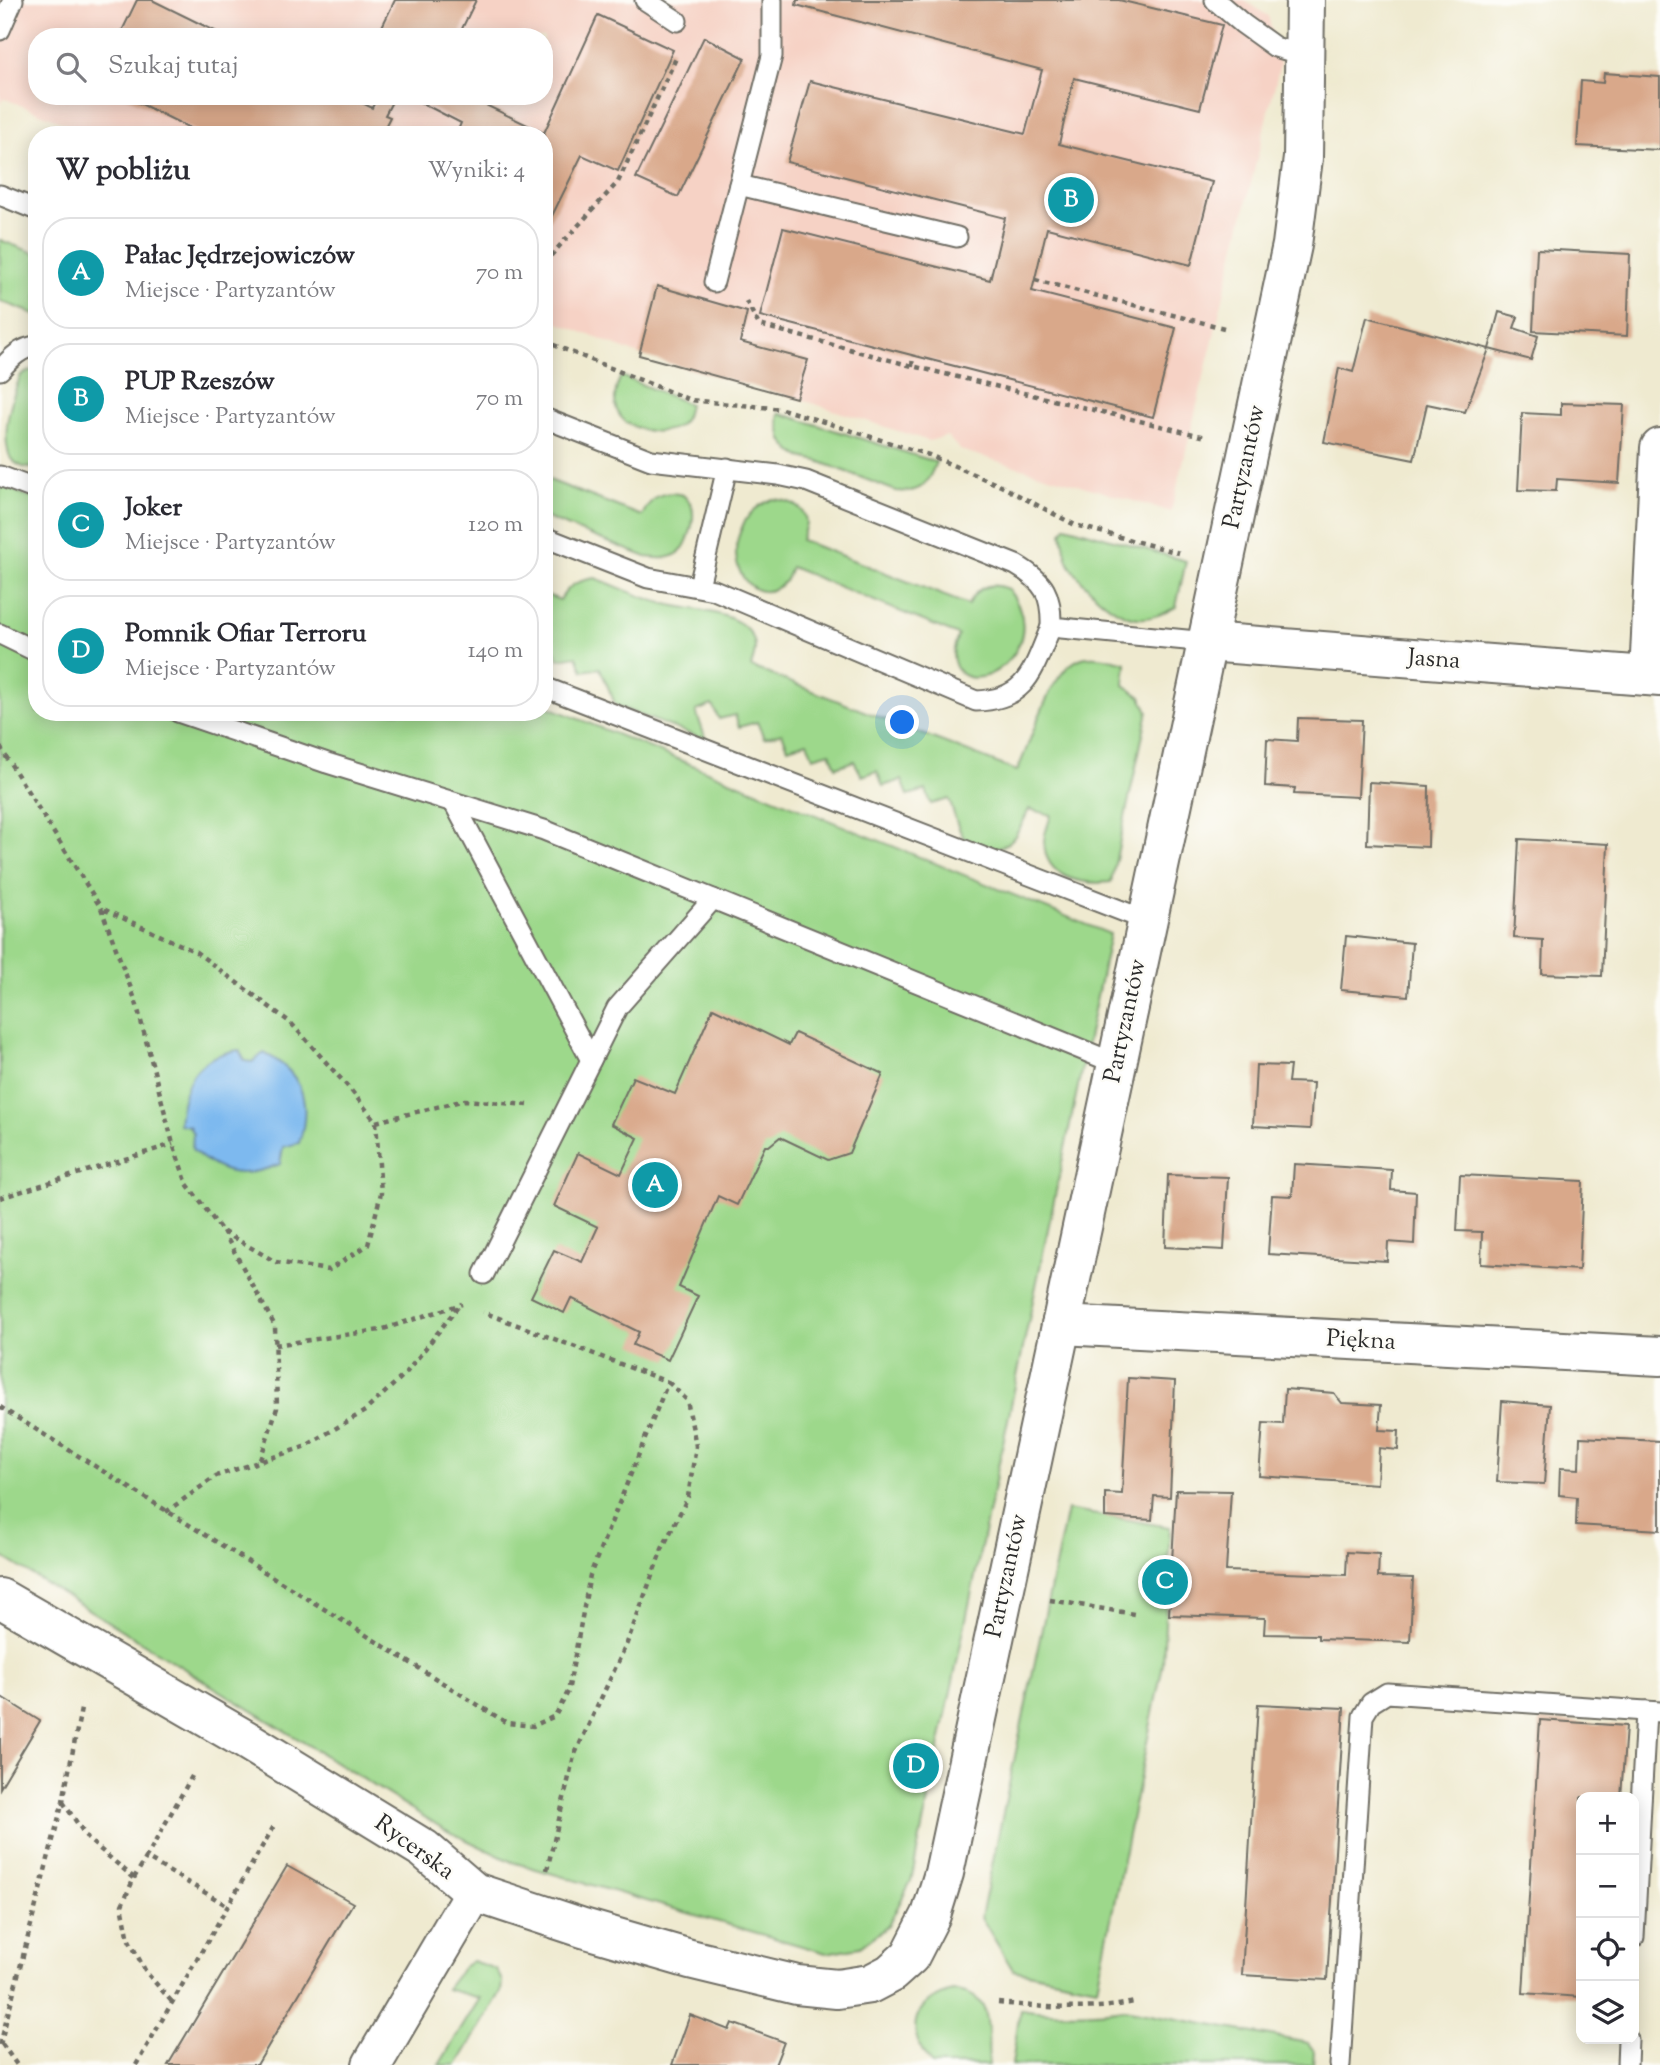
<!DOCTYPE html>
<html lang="pl">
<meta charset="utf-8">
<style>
:root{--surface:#fff;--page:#f2f2f3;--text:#2b2b33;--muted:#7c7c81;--line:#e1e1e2;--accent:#c8321e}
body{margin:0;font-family:"Sorts Mill Goudy",serif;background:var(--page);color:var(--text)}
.controls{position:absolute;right:21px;bottom:21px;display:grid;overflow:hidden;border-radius:14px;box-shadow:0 4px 18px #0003}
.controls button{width:63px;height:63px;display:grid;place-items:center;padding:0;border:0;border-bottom:2px solid var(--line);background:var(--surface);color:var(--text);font:35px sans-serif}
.you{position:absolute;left:903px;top:723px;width:24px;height:24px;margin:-18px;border:5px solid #fff;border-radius:50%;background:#1a73e8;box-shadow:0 0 0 10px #1a73e833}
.badge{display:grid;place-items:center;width:46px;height:46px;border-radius:50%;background:var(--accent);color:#fff;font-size:23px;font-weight:700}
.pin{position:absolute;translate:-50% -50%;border:4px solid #fff;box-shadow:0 2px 7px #0006}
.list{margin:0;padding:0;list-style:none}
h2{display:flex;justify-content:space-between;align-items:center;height:91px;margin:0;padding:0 28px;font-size:30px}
h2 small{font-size:23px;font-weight:400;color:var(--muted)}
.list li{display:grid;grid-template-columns:46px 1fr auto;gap:21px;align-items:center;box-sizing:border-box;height:112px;margin:0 14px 14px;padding:0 14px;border:2px solid var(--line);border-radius:28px}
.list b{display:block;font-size:26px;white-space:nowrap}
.list p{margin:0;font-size:23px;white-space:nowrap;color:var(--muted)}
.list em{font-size:23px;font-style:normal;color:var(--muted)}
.icon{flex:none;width:38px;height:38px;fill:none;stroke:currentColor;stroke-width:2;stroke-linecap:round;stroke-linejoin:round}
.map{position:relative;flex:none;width:1660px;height:2065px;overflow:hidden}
.search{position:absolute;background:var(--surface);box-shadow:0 4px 18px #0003;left:28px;top:28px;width:525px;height:77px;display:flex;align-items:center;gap:18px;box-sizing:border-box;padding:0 24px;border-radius:28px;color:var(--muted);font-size:26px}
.panel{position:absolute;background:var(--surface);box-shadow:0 4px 18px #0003;left:28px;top:126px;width:525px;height:595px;border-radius:28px}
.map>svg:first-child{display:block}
.built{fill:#f6d2c5;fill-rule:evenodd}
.green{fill:#9dd88b;stroke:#64825b;stroke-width:2}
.water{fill:#7db9ef;stroke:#54728d;stroke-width:2}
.building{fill:#d9a88a}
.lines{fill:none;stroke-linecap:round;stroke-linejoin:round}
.lane-casing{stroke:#706e65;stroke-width:23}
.street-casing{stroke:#706e65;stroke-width:42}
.path{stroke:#706e65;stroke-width:4.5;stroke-dasharray:5 5;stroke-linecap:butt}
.lane{stroke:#fff;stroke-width:19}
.street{stroke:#fff;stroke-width:38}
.labels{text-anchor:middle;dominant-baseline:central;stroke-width:5;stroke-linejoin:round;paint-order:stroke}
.street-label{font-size:24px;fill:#2b2b2b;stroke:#fdfcf7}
</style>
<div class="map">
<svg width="1660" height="2065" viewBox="0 0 1660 2065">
<rect width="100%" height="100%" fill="#fdfcf7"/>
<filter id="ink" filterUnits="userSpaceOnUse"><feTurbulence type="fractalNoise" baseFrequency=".0143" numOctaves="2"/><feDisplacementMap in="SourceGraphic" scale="14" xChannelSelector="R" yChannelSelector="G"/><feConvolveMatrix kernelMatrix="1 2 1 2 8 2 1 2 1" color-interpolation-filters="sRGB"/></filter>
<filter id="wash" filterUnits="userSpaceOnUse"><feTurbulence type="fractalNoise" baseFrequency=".00686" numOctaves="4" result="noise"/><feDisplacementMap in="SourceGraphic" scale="28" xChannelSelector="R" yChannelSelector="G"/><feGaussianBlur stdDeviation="1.57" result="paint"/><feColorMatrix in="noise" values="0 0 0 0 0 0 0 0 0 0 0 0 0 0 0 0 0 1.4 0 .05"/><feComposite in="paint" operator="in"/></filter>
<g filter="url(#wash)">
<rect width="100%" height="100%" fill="#efead0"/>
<path class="built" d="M 0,0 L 1244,0 L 1268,16 L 1280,64 L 1171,512 L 960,450 L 947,436 L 929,441 L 796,398 L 639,355 L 544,317 L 544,135 L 94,135 L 3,98 L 0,105 ZM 37,37 L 544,37 L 544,96 L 37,96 Z"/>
<g class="green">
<polygon points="0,240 37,254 37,315 0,301"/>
<path d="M 37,368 L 37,460 L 31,468 C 23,468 17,465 11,459 C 0,436 11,399 21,375 Z"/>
<path d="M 621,376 L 689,404 C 688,409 687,416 684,420 C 672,438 633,433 621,417 C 611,405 615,389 621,376 Z"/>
<path d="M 779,413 L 936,462 C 928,484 921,494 896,491 L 818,461 L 801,457 L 791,451 L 782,440 L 778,420 Z"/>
<path d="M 544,478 L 642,516 C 650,498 662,489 683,495 C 685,497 690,502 691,504 C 697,517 688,550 675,555 C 665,560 656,558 646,557 L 544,517 Z"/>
<polygon points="0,485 37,500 37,712 544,712 544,705 1110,934 911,1881 888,1926 860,1947 826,1953 512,1862 444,1829 0,1555"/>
<path d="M 773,499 C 787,500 805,505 806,522 C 806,527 802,535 801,540 L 968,605 C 976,588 989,581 1008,589 C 1058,650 965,707 954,661 C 951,653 956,643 958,635 L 791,567 C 789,572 788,578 784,582 C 757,609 728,571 738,538 C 744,518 753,507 773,499 Z"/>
<path d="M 1066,526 L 1186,561 L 1176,607 C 1145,625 1125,621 1098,597 C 1088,588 1077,577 1070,565 C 1065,556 1064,543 1062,533 Z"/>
<path d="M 595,578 C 617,586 639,597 662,603 C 688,611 744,609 754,641 C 757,650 753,658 751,667 L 1017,771 C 1032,741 1049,669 1082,658 C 1096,654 1113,660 1126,663 L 1124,685 L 1141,697 L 1148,711 L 1111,882 C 1082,885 1045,879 1044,842 C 1044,833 1049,823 1051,815 L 1029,809 C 1019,832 1009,856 980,846 C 972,844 966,842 962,835 C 956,824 953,810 949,799 L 931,804 L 926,790 L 908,795 L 902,780 L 883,786 L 877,771 L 862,776 L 854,761 L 836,767 L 830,752 L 813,757 L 807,742 L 788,748 L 782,733 L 764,738 L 757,722 L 739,727 L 735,715 L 719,719 L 712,705 L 696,711 L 706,740 L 616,706 L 600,668 L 583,671 L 577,656 L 559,659 L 551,643 L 544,646 L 544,594 L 560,600 C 569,584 578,581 595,578 Z"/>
<polygon points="1067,1510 1170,1527 1163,1664 1097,1987 1013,1970 981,1917"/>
<polygon points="472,1961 496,1969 502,1981 501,1992 457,2065 439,2065 480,1998 446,1989 463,1967"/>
<path d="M 952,1991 C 997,1992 986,2032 989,2065 L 932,2065 C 906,2032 909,2004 952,1991 Z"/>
<path d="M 1020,2009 C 1054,2014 1090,2014 1124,2009 L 1308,2043 L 1314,2051 L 1313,2065 L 1012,2065 Z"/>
</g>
<path class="water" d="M 239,1050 L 245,1061 L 252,1062 L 264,1053 C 303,1072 312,1103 299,1143 L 283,1147 L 280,1164 C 244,1179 220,1176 192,1149 L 193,1134 L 189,1126 L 179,1124 C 183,1082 195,1056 239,1050 Z"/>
<g id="blocks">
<g class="building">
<polygon points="137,0 152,0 227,37 119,37"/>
<polygon points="395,0 476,0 458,37 377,37"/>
<polygon points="797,0 1119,0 1222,25 1200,109 1074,78 1059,144 1212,182 1191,265 1047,228 1032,291 1176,328 1153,417 760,316 783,228 990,280 1005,218 787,162 810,81 1025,134 1042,70 796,5"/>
<polygon points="598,15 673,50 618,171 582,155 544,232 544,135 456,135 461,123 408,96 467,96 544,133"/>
<polygon points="704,37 745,58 678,197 636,178"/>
<polygon points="1604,73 1660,77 1660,150 1577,146 1581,81 1603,83"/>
<polygon points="125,96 349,96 372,108 378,96 395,96 385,115 390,117 381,135 204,135"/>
<polygon points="1537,249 1630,254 1627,336 1533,331"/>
<polygon points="657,286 747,312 740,342 808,360 796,398 639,355"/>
<polygon points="1499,312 1518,317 1514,328 1538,336 1531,360 1489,349"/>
<polygon points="1367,317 1489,349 1465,412 1427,404 1414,460 1324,442 1339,368 1353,372"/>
<polygon points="1561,403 1624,405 1619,483 1557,479 1556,491 1518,490 1522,413 1561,415"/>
<polygon points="1298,718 1362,720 1358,797 1294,794 1295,788 1265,786 1267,739 1297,741"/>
<polygon points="1369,782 1429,786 1428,847 1367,844"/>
<polygon points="1519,839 1608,844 1602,976 1542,974 1543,940 1514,938"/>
<polygon points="1346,936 1412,943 1408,996 1341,990"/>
<polygon points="713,1008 789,1045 795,1033 883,1074 849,1153 828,1160 780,1137 769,1146 765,1146 737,1205 718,1196 679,1287 698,1296 668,1360 633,1345 639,1332 571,1298 564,1313 531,1297 554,1250 582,1262 598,1227 554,1206 578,1153 621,1174 638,1138 611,1124 633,1077 675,1094"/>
<polygon points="1256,1065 1290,1066 1288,1082 1313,1083 1310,1129 1253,1126"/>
<polygon points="1294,1164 1392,1170 1391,1190 1416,1192 1414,1244 1388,1242 1387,1261 1268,1254 1272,1195 1292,1196"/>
<polygon points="1168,1175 1228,1177 1224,1250 1165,1247"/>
<polygon points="1460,1175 1583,1181 1579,1270 1481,1264 1482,1232 1457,1231"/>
<polygon points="1128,1378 1175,1381 1170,1497 1154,1496 1152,1520 1105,1517 1105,1493 1122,1494"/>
<polygon points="1285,1389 1334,1393 1342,1403 1381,1405 1379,1430 1399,1431 1398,1450 1379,1448 1377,1484 1259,1476 1263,1423 1283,1424"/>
<polygon points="1502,1401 1550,1405 1544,1484 1497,1482"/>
<polygon points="1580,1437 1660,1441 1660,1530 1576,1525 1577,1497 1559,1495 1560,1468 1579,1469"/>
<polygon points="1176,1490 1231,1491 1226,1571 1346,1575 1347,1552 1379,1554 1378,1577 1413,1578 1410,1642 1318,1639 1318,1635 1264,1634 1265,1618 1169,1615"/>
<polygon points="0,1696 40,1721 0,1788"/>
<polygon points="1258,1704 1344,1708 1327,1980 1242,1975"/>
<polygon points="1540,1720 1626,1726 1621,1797 1581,1797 1581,1997 1523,1993"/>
<polygon points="287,1866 353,1903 257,2065 168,2065"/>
<polygon points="690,2015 729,2030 732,2023 784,2042 775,2065 672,2065"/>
</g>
</g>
</g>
<g filter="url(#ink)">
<use href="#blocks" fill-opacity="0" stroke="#706e65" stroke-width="2"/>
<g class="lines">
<g class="lane-casing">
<g id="lane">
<polyline points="645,0 677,21"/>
<polyline points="1215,0 1243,24 1275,47 1306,56"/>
<polyline points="0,30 13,0"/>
<polyline points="739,185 957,237"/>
<polyline points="0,195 37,210"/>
<polyline points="714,282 772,56 772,0"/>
<path d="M 0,370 C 10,359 21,347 37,346"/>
<path d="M 544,418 L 651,460 L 778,475 L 806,481 L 1016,565 C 1045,582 1052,595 1051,627 L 1207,642"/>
<polyline points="0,476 37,490"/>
<path d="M 544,537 L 648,578 L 714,590 L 976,701 C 1028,700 1033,669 1051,627"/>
<polyline points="699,586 727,468"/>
<polyline points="0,634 37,652"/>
<polyline points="544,687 1148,921"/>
<polyline points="178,712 327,763 544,830 1117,1064"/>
<polyline points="454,803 591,1060"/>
<polyline points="484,1274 617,1008 713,899"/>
<polyline points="1634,1937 1646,1711"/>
<polyline points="1340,2065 1363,1716 1371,1703 1387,1693 1660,1712"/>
<polyline points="1627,2065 1628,2039"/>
</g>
</g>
<g class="street-casing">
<g id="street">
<polyline points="1207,642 1660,677"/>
<polyline points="1649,676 1660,448"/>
<polyline points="1061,1325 1660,1356"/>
<polyline points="0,1598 246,1740 424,1849 474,1892 583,1928 690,1959 797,1985 837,1989 870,1984 891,1973 910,1956 931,1915 944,1873 1292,245 1303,158 1305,0"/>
<polyline points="372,2065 474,1892"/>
</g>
</g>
<g class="path">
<polyline points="544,263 618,182 677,56"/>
<polyline points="1035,280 1228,329"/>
<polyline points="746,301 759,325 912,366 1206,437"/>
<polyline points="544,341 690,400 782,409 929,455 1001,486 1075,525 1179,553"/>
<polyline points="912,366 913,355"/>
<polyline points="0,747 101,908 136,1002 173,1144 187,1184 222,1231 276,1262 329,1270 368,1245 381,1193 376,1122 350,1089 291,1023 196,952 101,908"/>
<polyline points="376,1122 465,1100 528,1105"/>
<polyline points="0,1198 173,1144"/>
<polyline points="223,1231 275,1326 277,1408 260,1460"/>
<polyline points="275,1345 380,1330 462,1304"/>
<polyline points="0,1407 507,1723 533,1726 555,1716 568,1692 590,1575 668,1382 483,1312"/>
<polyline points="166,1512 216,1476 304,1447 365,1411 406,1373 461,1303"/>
<polyline points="1050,1600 1134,1614"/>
<polyline points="192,1776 146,1858 228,1906"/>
<polyline points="63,1802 88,1839 134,1878 122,1905 129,1940 146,1972 172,2002"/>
<polyline points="547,1870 574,1756 627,1643 662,1549 688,1497 696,1446 687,1400 668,1382"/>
<polyline points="134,1878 146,1858"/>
<path d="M 998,2003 C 1044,2007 1088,2012 1134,2002"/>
<polyline points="2,2044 17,2065"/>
<polyline points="0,2045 63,1801 81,1709"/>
<polyline points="136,2065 274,1826"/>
</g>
<use href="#lane" class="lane"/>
<use href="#street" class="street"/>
</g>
</g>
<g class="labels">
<g class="street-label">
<text transform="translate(1245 467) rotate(-78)">Partyzantów</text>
<text transform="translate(1434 660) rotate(4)">Jasna</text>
<text transform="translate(1126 1021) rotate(-78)">Partyzantów</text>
<text transform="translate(1361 1341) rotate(3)">Piękna</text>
<text transform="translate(1007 1576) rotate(-78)">Partyzantów</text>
<text transform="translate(414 1848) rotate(36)">Rycerska</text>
</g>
</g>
</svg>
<div class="controls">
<button>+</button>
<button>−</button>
<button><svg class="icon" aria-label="locate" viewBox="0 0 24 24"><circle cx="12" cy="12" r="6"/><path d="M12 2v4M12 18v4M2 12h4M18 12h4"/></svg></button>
<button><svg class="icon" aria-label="layers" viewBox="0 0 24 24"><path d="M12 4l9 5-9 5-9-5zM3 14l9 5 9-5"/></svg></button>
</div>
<div class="you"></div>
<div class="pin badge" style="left:655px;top:1185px;background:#0f9aa8">A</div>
<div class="pin badge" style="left:1071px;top:200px;background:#0f9aa8">B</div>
<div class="pin badge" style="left:1165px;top:1582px;background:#0f9aa8">C</div>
<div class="pin badge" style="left:916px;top:1766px;background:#0f9aa8">D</div>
<div class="search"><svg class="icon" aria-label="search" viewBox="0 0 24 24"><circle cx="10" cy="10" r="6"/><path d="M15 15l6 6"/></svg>Szukaj tutaj</div>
<section class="panel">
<h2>W pobliżu<small>Wyniki: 4</small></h2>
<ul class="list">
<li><span class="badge" style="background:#0f9aa8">A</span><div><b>Pałac Jędrzejowiczów</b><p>Miejsce · Partyzantów</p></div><em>70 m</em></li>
<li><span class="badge" style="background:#0f9aa8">B</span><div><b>PUP Rzeszów</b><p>Miejsce · Partyzantów</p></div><em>70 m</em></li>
<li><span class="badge" style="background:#0f9aa8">C</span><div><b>Joker</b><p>Miejsce · Partyzantów</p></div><em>120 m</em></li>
<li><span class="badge" style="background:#0f9aa8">D</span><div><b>Pomnik Ofiar Terroru</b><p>Miejsce · Partyzantów</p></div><em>140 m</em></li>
</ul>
</section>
</div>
